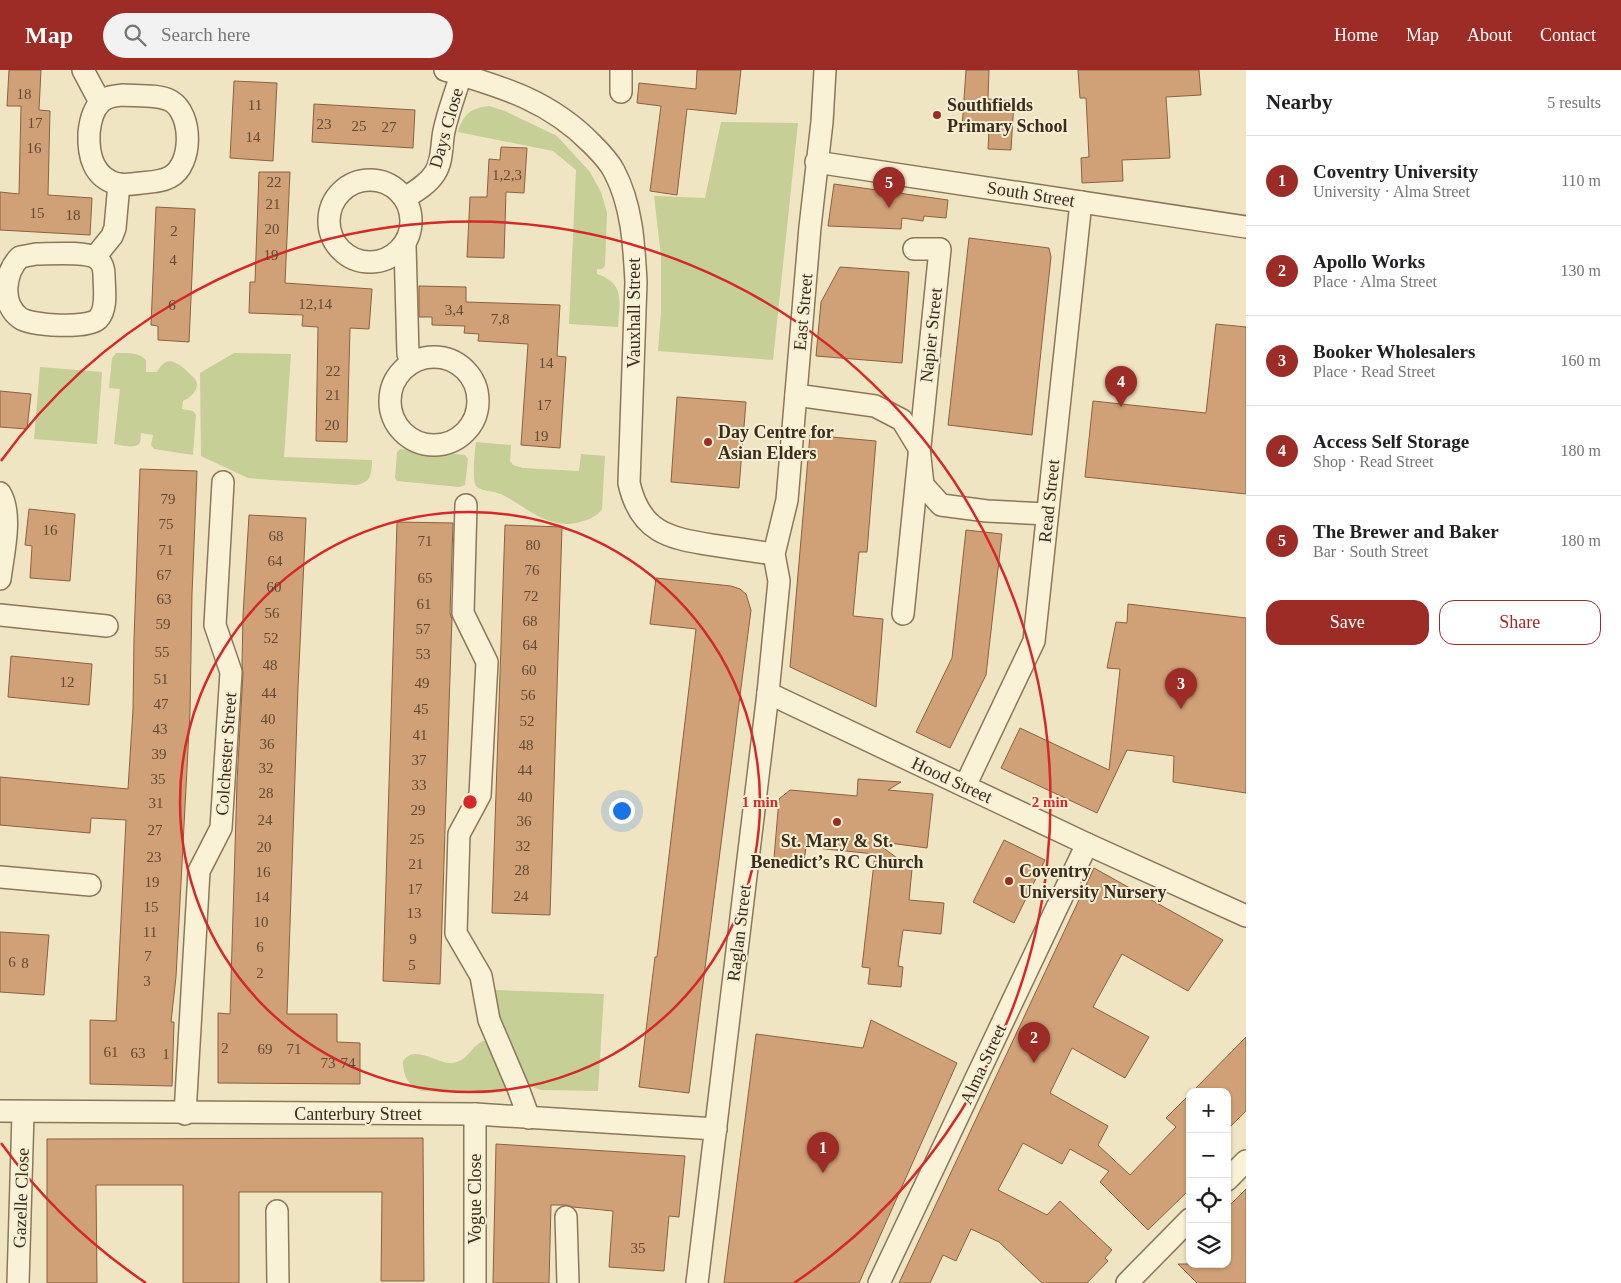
<!DOCTYPE html>
<meta charset="utf-8">
<style>
:root{--surface:#fff;--page:#f2f2f2;--text:#202124;--muted:#757577;--line:#e0e0e0;--accent:#9d2c26}
body{margin:0;font-family:Georgia,serif;background:var(--page);color:var(--text)}
.controls{position:absolute;right:15px;bottom:15px;display:grid;overflow:hidden;border-radius:10px;box-shadow:0 1px 4px #0004}
.controls button{width:45px;height:45px;display:grid;place-items:center;padding:0;border:0;border-bottom:1px solid var(--line);background:var(--surface);color:var(--text);font:25px sans-serif}
.you{position:absolute;left:621px;top:740px;width:18px;height:18px;margin:-12px;border:4px solid #fff;border-radius:50%;background:#1a73e8;box-shadow:0 0 0 8px #1a73e833}
.badge{display:grid;place-items:center;width:32px;height:32px;border-radius:50%;background:var(--accent);color:#fff;font-size:16px;font-weight:700}
.pin{position:absolute;translate:-50% -41px;filter:drop-shadow(0 1px 2px #0008)}
.pin::after{content:'';position:absolute;top:26px;width:18px;height:15px;background:inherit;clip-path:polygon(0 0,100% 0,50% 100%)}
.list{margin:0;padding:0;list-style:none}
h2{display:flex;justify-content:space-between;align-items:center;height:65px;margin:0;padding:0 20px;font-size:21px}
h2 small{font-size:16px;font-weight:400;color:var(--muted)}
.list li{display:grid;grid-template-columns:32px 1fr auto;gap:15px;align-items:center;box-sizing:border-box;height:90px;padding:0 20px;border-top:1px solid var(--line)}
.list b{display:block;font-size:19px;white-space:nowrap}
.list p{margin:0;font-size:16px;white-space:nowrap;color:var(--muted)}
.list em{font-size:16px;font-style:normal;color:var(--muted)}
.actions{display:flex;gap:10px;padding:15px 20px}
.actions a{flex:1;padding:11px 0;border:1px solid var(--accent);border-radius:15px;text-align:center;font-size:18px;color:var(--accent)}
.actions .main{background:var(--accent);color:#fff}
.icon{flex:none;width:28px;height:28px;fill:none;stroke:currentColor;stroke-width:2;stroke-linecap:round;stroke-linejoin:round}
.map{position:relative;flex:none;width:1246px;height:1213px;overflow:hidden}
header{display:flex;align-items:center;gap:30px;box-sizing:border-box;height:70px;padding:0 25px;background:var(--accent);color:#fff}
header strong{font-size:24px}
nav{display:flex;gap:28px;margin-inline-start:auto;font-size:18px}
.search{width:350px;height:45px;background:var(--page);display:flex;align-items:center;gap:12px;box-sizing:border-box;padding:0 18px;border-radius:28px;color:var(--muted);font-size:19px}
main{display:flex}
aside{flex:1;background:var(--surface)}
.map>svg:first-child{display:block}
.green{fill:#c5cf96}
.building{fill:#d0a177;stroke:#8b613e}
.lines{fill:none;stroke-linecap:round;stroke-linejoin:round}
.street-casing{stroke:#8b7759;stroke-width:24}
.street{stroke:#faf2d7;stroke-width:21}
.ring{fill:none;stroke:#d62828;stroke-width:2.5}
.poi-dot{fill:#9d2c26;stroke:#f7efd3;stroke-width:2}
.labels{text-anchor:middle;dominant-baseline:central;stroke-width:4;stroke-linejoin:round;paint-order:stroke}
.number-label{font-size:15px;fill:#604a34}
.poi-label{font-size:18px;font-weight:bold;fill:#3a2d1e;stroke:#f7efd3;text-anchor:start}
.street-label{font-size:18px;fill:#3a2d1e;stroke:#f7efd3}
.centre{fill:#d62828;stroke:#f7efd3;stroke-width:2.5}
.ring-label{font-size:15px;text-anchor:middle;font-weight:bold;fill:#d62828;stroke:#f7efd3;stroke-width:4;stroke-linejoin:round;paint-order:stroke}
</style>
<header>
<strong>Map</strong>
<div class="search"><svg class="icon" aria-label="search" viewBox="0 0 24 24"><circle cx="10" cy="10" r="6"/><path d="M15 15l6 6"/></svg>Search here</div>
<nav><a>Home</a><a>Map</a><a>About</a><a>Contact</a></nav>
</header>
<main>
<div class="map">
<svg width="1246" height="1213" viewBox="0 0 1246 1213">
<rect width="100%" height="100%" fill="#f0e5c3"/>
<g class="green">
<path d="M 489,36 L 505,41 L 557,66 L 590,102 L 601,122 L 607,143 L 605,196 L 602,199 L 597,199 L 597,204 C 626,214 619,231 618,257 L 569,254 L 576,100 L 553,81 L 458,62 C 463,44 471,38 489,36 Z"/>
<polygon points="721,52 798,53 773,290 658,281 661,242 661,186 654,126 705,128"/>
<path d="M 116,283 C 126,283 139,282 146,290 L 146,302 L 157,302 C 166,286 174,290 186,300 C 188,303 193,306 195,309 C 201,318 191,328 183,331 L 182,339 L 193,341 L 196,345 L 193,385 L 154,379 L 151,375 L 153,365 L 141,363 C 140,366 141,369 140,372 C 137,380 120,375 114,374 L 120,319 L 109,318 L 112,288 Z"/>
<path d="M 234,283 L 291,284 L 284,387 L 372,390 C 372,403 371,413 356,415 L 271,410 L 248,408 L 201,386 L 200,303 Z"/>
<polygon points="40,297 102,302 97,374 34,369"/>
<path d="M 476,372 L 511,375 L 510,391 L 513,395 L 523,398 L 579,401 L 581,384 L 605,386 L 602,439 C 598,445 591,449 583,451 C 551,462 529,439 503,425 C 496,421 481,421 477,417 C 471,412 475,380 476,372 Z"/>
<polygon points="400,379 465,385 468,389 465,415 459,417 397,411 395,408 397,382"/>
<polygon points="493,920 604,924 598,1021 541,1020 530,1016 522,1010 495,937"/>
<path d="M 483,971 L 487,971 L 507,1015 L 502,1022 L 492,1023 L 421,1021 C 408,1015 403,1006 403,991 C 415,974 435,993 451,993 C 468,992 470,977 483,971 Z"/>
</g>
<g class="building">
<polygon points="9,0 41,0 39,40 50,41 48,125 92,128 90,165 0,160 0,122 19,124 21,36 7,36"/>
<polygon points="697,0 741,0 736,44 687,39 677,125 650,121 661,36 637,33 639,13 696,19"/>
<polygon points="966,0 989,0 988,29 1014,31 1011,80 988,79 989,60 962,58"/>
<polygon points="1078,0 1199,0 1201,25 1166,27 1170,88 1122,90 1123,111 1082,113 1081,88 1089,87 1086,28 1080,28"/>
<polygon points="234,11 277,13 273,91 230,88"/>
<polygon points="314,34 415,40 413,78 312,72"/>
<polygon points="501,77 527,78 524,123 506,122 504,188 467,187 470,127 487,127 489,89 500,90"/>
<polygon points="259,102 290,102 285,213 372,219 369,259 350,258 347,372 316,371 318,257 302,256 303,245 249,243 250,212 255,212"/>
<polygon points="834,114 948,130 946,148 924,146 923,151 902,148 901,159 828,156"/>
<polygon points="156,137 195,139 189,272 158,270 158,256 151,255"/>
<polygon points="969,168 1049,178 1051,187 1032,365 948,355"/>
<polygon points="840,197 909,202 902,293 816,286 821,232"/>
<polygon points="419,216 466,217 466,232 560,235 557,286 566,287 560,378 521,375 528,274 478,271 479,264 464,263 465,256 432,255 432,247 419,247"/>
<polygon points="1216,254 1246,257 1246,424 1085,407 1093,331 1206,343"/>
<polygon points="0,321 31,324 27,359 0,357"/>
<polygon points="677,327 746,332 739,418 671,412"/>
<polygon points="810,365 876,371 867,482 859,482 853,546 883,549 876,637 790,597"/>
<polygon points="140,399 197,401 192,524 190,642 176,907 171,952 174,952 172,1016 90,1014 90,950 116,951 126,750 91,748 90,763 0,755 0,707 128,719 133,639 134,569"/>
<polygon points="29,439 75,444 70,511 30,508 32,476 25,475"/>
<polygon points="249,445 306,448 298,617 287,944 337,944 337,972 360,973 360,1014 218,1013 218,943 230,944 237,712 243,603 242,595 243,545"/>
<polygon points="397,452 453,453 450,543 452,549 451,576 440,914 383,911"/>
<polygon points="505,455 562,457 550,845 492,843"/>
<polygon points="966,460 1002,464 986,605 950,678 916,662 952,588"/>
<polygon points="656,508 731,516 740,519 746,524 751,540 689,1023 639,1017 655,887 657,887 696,559 650,554"/>
<polygon points="1128,534 1246,548 1246,723 1173,712 1174,686 1127,680 1097,743 1001,698 1020,658 1109,700 1120,599 1107,598 1116,552 1127,553"/>
<polygon points="11,586 92,594 89,635 8,627"/>
<polygon points="858,709 901,712 888,720 933,724 927,778 874,771 912,799 909,830 944,833 941,864 903,860 898,896 903,897 901,917 868,914 870,898 862,897 875,784 806,777 804,791 774,788 779,729 790,720 857,726"/>
<polygon points="1004,770 1045,790 1014,853 973,832"/>
<polygon points="1094,798 1223,870 1188,921 1122,884 1093,937 1149,967 1125,1008 1072,978 1050,1023 1108,1056 1098,1075 1130,1105 1176,1057 1166,1048 1190,1024 1190,1119 1148,1160 1100,1112 1109,1101 1070,1079 1062,1094 1023,1073 998,1120 1047,1145 1060,1131 1112,1180 1105,1188 1108,1191 1087,1213 1042,1213 999,1172 971,1159 956,1191 943,1185 930,1213 899,1213"/>
<polygon points="0,862 49,865 44,925 0,922"/>
<polygon points="871,950 957,993 859,1213 724,1213 756,964 863,978"/>
<polygon points="1246,967 1246,1041 1227,1060 1227,1022 1192,1022"/>
<polygon points="423,1068 424,1211 381,1211 382,1122 239,1122 239,1213 183,1213 183,1115 96,1115 97,1213 47,1213 47,1069"/>
<polygon points="496,1074 685,1086 679,1147 669,1146 664,1201 609,1197 613,1141 573,1137 566,1135 551,1135 549,1213 493,1213"/>
<polygon points="1246,1119 1246,1213 1197,1213 1178,1194 1227,1194 1227,1138"/>
</g>
<g class="lines">
<g class="street-casing">
<g id="street">
<polyline points="83,0 100,32"/>
<path d="M 445,0 C 502,17 549,30 592,74 C 600,82 609,91 614,101 C 632,135 634,174 636,212 L 629,413 C 640,462 668,468 712,475 C 733,478 753,481 774,484"/>
<polyline points="621,22 621,0"/>
<path d="M 123,25 C 137,26 159,24 171,31 C 193,44 193,95 170,107 C 161,112 151,112 141,113 C 134,114 125,115 118,114 C 93,108 88,85 89,63 C 90,53 93,39 101,32 C 107,26 115,26 123,25 Z"/>
<polyline points="816,92 1246,157"/>
<circle cx="370" cy="151" r="41"/>
<path d="M 405,128 C 416,121 428,114 435,103 C 443,91 441,75 444,61 C 448,42 455,24 461,5"/>
<polyline points="405,175 408,284 412,292"/>
<path d="M 36,184 C 50,184 85,181 96,188 C 102,192 104,199 104,205 C 104,218 108,239 98,249 C 87,259 32,256 20,248 C 0,233 5,202 20,187 Z"/>
<polyline points="95,187 112,166 115,158 119,114"/>
<circle cx="434" cy="331" r="44"/>
<polyline points="796,325 875,336 902,350 919,378 923,415 941,435 987,441 1047,444"/>
<path d="M 0,423 C 13,444 3,485 0,509"/>
<polyline points="466,435 463,543 487,592 480,725 459,764 456,863 481,906 489,950 518,1018 529,1048"/>
<polyline points="903,544 940,179 914,179"/>
<polyline points="0,545 107,556"/>
<polyline points="768,623 1087,774 1246,846"/>
<polyline points="965,716 1034,571 1081,132"/>
<polyline points="0,807 90,815"/>
<polyline points="0,1041 475,1044 716,1059"/>
<polyline points="185,1044 199,801 221,758 231,602 215,555 223,412"/>
<polyline points="475,1044 475,1213"/>
<polyline points="1227,1110 1246,1091"/>
<polyline points="277,1141 278,1213"/>
<polyline points="566,1147 568,1213"/>
<polyline points="18,1213 23,1043"/>
<polyline points="697,1213 768,623 779,511 774,484 787,430 810,157 822,52 825,0"/>
<polyline points="879,1213 1087,774"/>
<polyline points="1127,1213 1190,1149"/>
</g>
</g>
<use href="#street" class="street"/>
</g>
<g class="ring">
<circle cx="470" cy="732" r="290"/>
<path d="M146 1213A580 580 0 0 1 1 1073M1 391A580 580 0 1 1 794 1213"/>
</g>
<g class="poi-dot">
<circle cx="937" cy="45" r="5"/>
<circle cx="708" cy="372" r="5"/>
<circle cx="837" cy="752" r="5"/>
<circle cx="1009" cy="811" r="5"/>
</g>
<g class="labels">
<g class="number-label">
<text x="24" y="24">18</text>
<text x="255" y="35">11</text>
<text x="35" y="53">17</text>
<text x="324" y="54">23</text>
<text x="359" y="56">25</text>
<text x="389" y="57">27</text>
<text x="253" y="67">14</text>
<text x="34" y="78">16</text>
<text x="507" y="105">1,2,3</text>
<text x="274" y="112">22</text>
<text x="273" y="134">21</text>
<text x="37" y="143">15</text>
<text x="73" y="145">18</text>
<text x="272" y="159">20</text>
<text x="174" y="161">2</text>
<text x="271" y="185">19</text>
<text x="173" y="190">4</text>
<text x="315" y="234">12,14</text>
<text x="172" y="235">6</text>
<text x="454" y="240">3,4</text>
<text x="500" y="249">7,8</text>
<text x="546" y="293">14</text>
<text x="333" y="301">22</text>
<text x="333" y="325">21</text>
<text x="544" y="335">17</text>
<text x="332" y="355">20</text>
<text x="541" y="366">19</text>
<text x="168" y="429">79</text>
<text x="166" y="454">75</text>
<text x="50" y="460">16</text>
<text x="276" y="466">68</text>
<text x="425" y="471">71</text>
<text x="533" y="475">80</text>
<text x="166" y="480">71</text>
<text x="275" y="491">64</text>
<text x="532" y="500">76</text>
<text x="164" y="505">67</text>
<text x="425" y="508">65</text>
<text x="274" y="517">60</text>
<text x="531" y="526">72</text>
<text x="164" y="529">63</text>
<text x="424" y="534">61</text>
<text x="272" y="543">56</text>
<text x="530" y="551">68</text>
<text x="163" y="554">59</text>
<text x="423" y="559">57</text>
<text x="271" y="568">52</text>
<text x="530" y="575">64</text>
<text x="162" y="582">55</text>
<text x="423" y="584">53</text>
<text x="270" y="595">48</text>
<text x="529" y="600">60</text>
<text x="161" y="609">51</text>
<text x="67" y="612">12</text>
<text x="422" y="613">49</text>
<text x="269" y="623">44</text>
<text x="528" y="625">56</text>
<text x="161" y="634">47</text>
<text x="421" y="639">45</text>
<text x="268" y="649">40</text>
<text x="527" y="651">52</text>
<text x="160" y="659">43</text>
<text x="420" y="665">41</text>
<text x="267" y="674">36</text>
<text x="526" y="675">48</text>
<text x="159" y="684">39</text>
<text x="419" y="690">37</text>
<text x="266" y="698">32</text>
<text x="525" y="700">44</text>
<text x="158" y="709">35</text>
<text x="419" y="715">33</text>
<text x="266" y="723">28</text>
<text x="525" y="727">40</text>
<text x="156" y="733">31</text>
<text x="418" y="740">29</text>
<text x="265" y="750">24</text>
<text x="524" y="751">36</text>
<text x="155" y="760">27</text>
<text x="417" y="769">25</text>
<text x="523" y="776">32</text>
<text x="264" y="777">20</text>
<text x="154" y="787">23</text>
<text x="416" y="794">21</text>
<text x="522" y="800">28</text>
<text x="263" y="802">16</text>
<text x="152" y="812">19</text>
<text x="415" y="819">17</text>
<text x="521" y="826">24</text>
<text x="262" y="827">14</text>
<text x="151" y="837">15</text>
<text x="414" y="843">13</text>
<text x="261" y="852">10</text>
<text x="150" y="862">11</text>
<text x="413" y="869">9</text>
<text x="260" y="877">6</text>
<text x="148" y="886">7</text>
<text x="12" y="892">6</text>
<text x="25" y="893">8</text>
<text x="412" y="895">5</text>
<text x="260" y="903">2</text>
<text x="147" y="911">3</text>
<text x="225" y="978">2</text>
<text x="265" y="979">69</text>
<text x="294" y="979">71</text>
<text x="111" y="982">61</text>
<text x="138" y="983">63</text>
<text x="166" y="984">1</text>
<text x="328" y="993">73</text>
<text x="348" y="993">74</text>
<text x="638" y="1178">35</text>
</g>
<g class="poi-label">
<text x="947" y="35">Southfields<tspan x="947" dy="21">Primary School</tspan></text>
<text x="718" y="362">Day Centre for<tspan x="718" dy="21">Asian Elders</tspan></text>
<text x="837" y="771" text-anchor="middle">St. Mary &amp; St.<tspan x="837" dy="21">Benedict’s RC Church</tspan></text>
<text x="1019" y="801">Coventry<tspan x="1019" dy="21">University Nursery</tspan></text>
</g>
<g class="street-label">
<text transform="translate(446 58) rotate(-74)">Days Close</text>
<text transform="translate(1031 124) rotate(9)">South Street</text>
<text transform="translate(803 242) rotate(-85)">East Street</text>
<text transform="translate(634 243) rotate(-90)">Vauxhall Street</text>
<text transform="translate(931 265) rotate(-84)">Napier Street</text>
<text transform="translate(1049 431) rotate(-84)">Read Street</text>
<text transform="translate(226 684) rotate(-86)">Colchester Street</text>
<text transform="translate(952 710) rotate(25)">Hood Street</text>
<text transform="translate(739 863) rotate(-83)">Raglan Street</text>
<text transform="translate(983 994) rotate(-65)">Alma Street</text>
<text x="358" y="1044">Canterbury Street</text>
<text transform="translate(21 1128) rotate(-88)">Gazelle Close</text>
<text transform="translate(475 1129) rotate(-90)">Vogue Close</text>
</g>
</g>
<circle cx="470" cy="732" r="8" class="centre"/>
<g class="ring-label">
<text x="760" y="737">1 min</text>
<text x="1050" y="737">2 min</text>
</g>
</svg>
<div class="controls">
<button>+</button>
<button>−</button>
<button><svg class="icon" aria-label="locate" viewBox="0 0 24 24"><circle cx="12" cy="12" r="6"/><path d="M12 2v4M12 18v4M2 12h4M18 12h4"/></svg></button>
<button><svg class="icon" aria-label="layers" viewBox="0 0 24 24"><path d="M12 4l9 5-9 5-9-5zM3 14l9 5 9-5"/></svg></button>
</div>
<div class="you"></div>
<div class="pin badge" style="left:823px;top:1103px">1</div>
<div class="pin badge" style="left:1034px;top:993px">2</div>
<div class="pin badge" style="left:1181px;top:639px">3</div>
<div class="pin badge" style="left:1121px;top:337px">4</div>
<div class="pin badge" style="left:889px;top:138px">5</div>
</div>
<aside>
<h2>Nearby<small>5 results</small></h2>
<ul class="list">
<li><span class="badge">1</span><div><b>Coventry University</b><p>University · Alma Street</p></div><em>110 m</em></li>
<li><span class="badge">2</span><div><b>Apollo Works</b><p>Place · Alma Street</p></div><em>130 m</em></li>
<li><span class="badge">3</span><div><b>Booker Wholesalers</b><p>Place · Read Street</p></div><em>160 m</em></li>
<li><span class="badge">4</span><div><b>Access Self Storage</b><p>Shop · Read Street</p></div><em>180 m</em></li>
<li><span class="badge">5</span><div><b>The Brewer and Baker</b><p>Bar · South Street</p></div><em>180 m</em></li>
</ul>
<div class="actions"><a class="main">Save</a><a>Share</a></div>
</aside>
</main>
